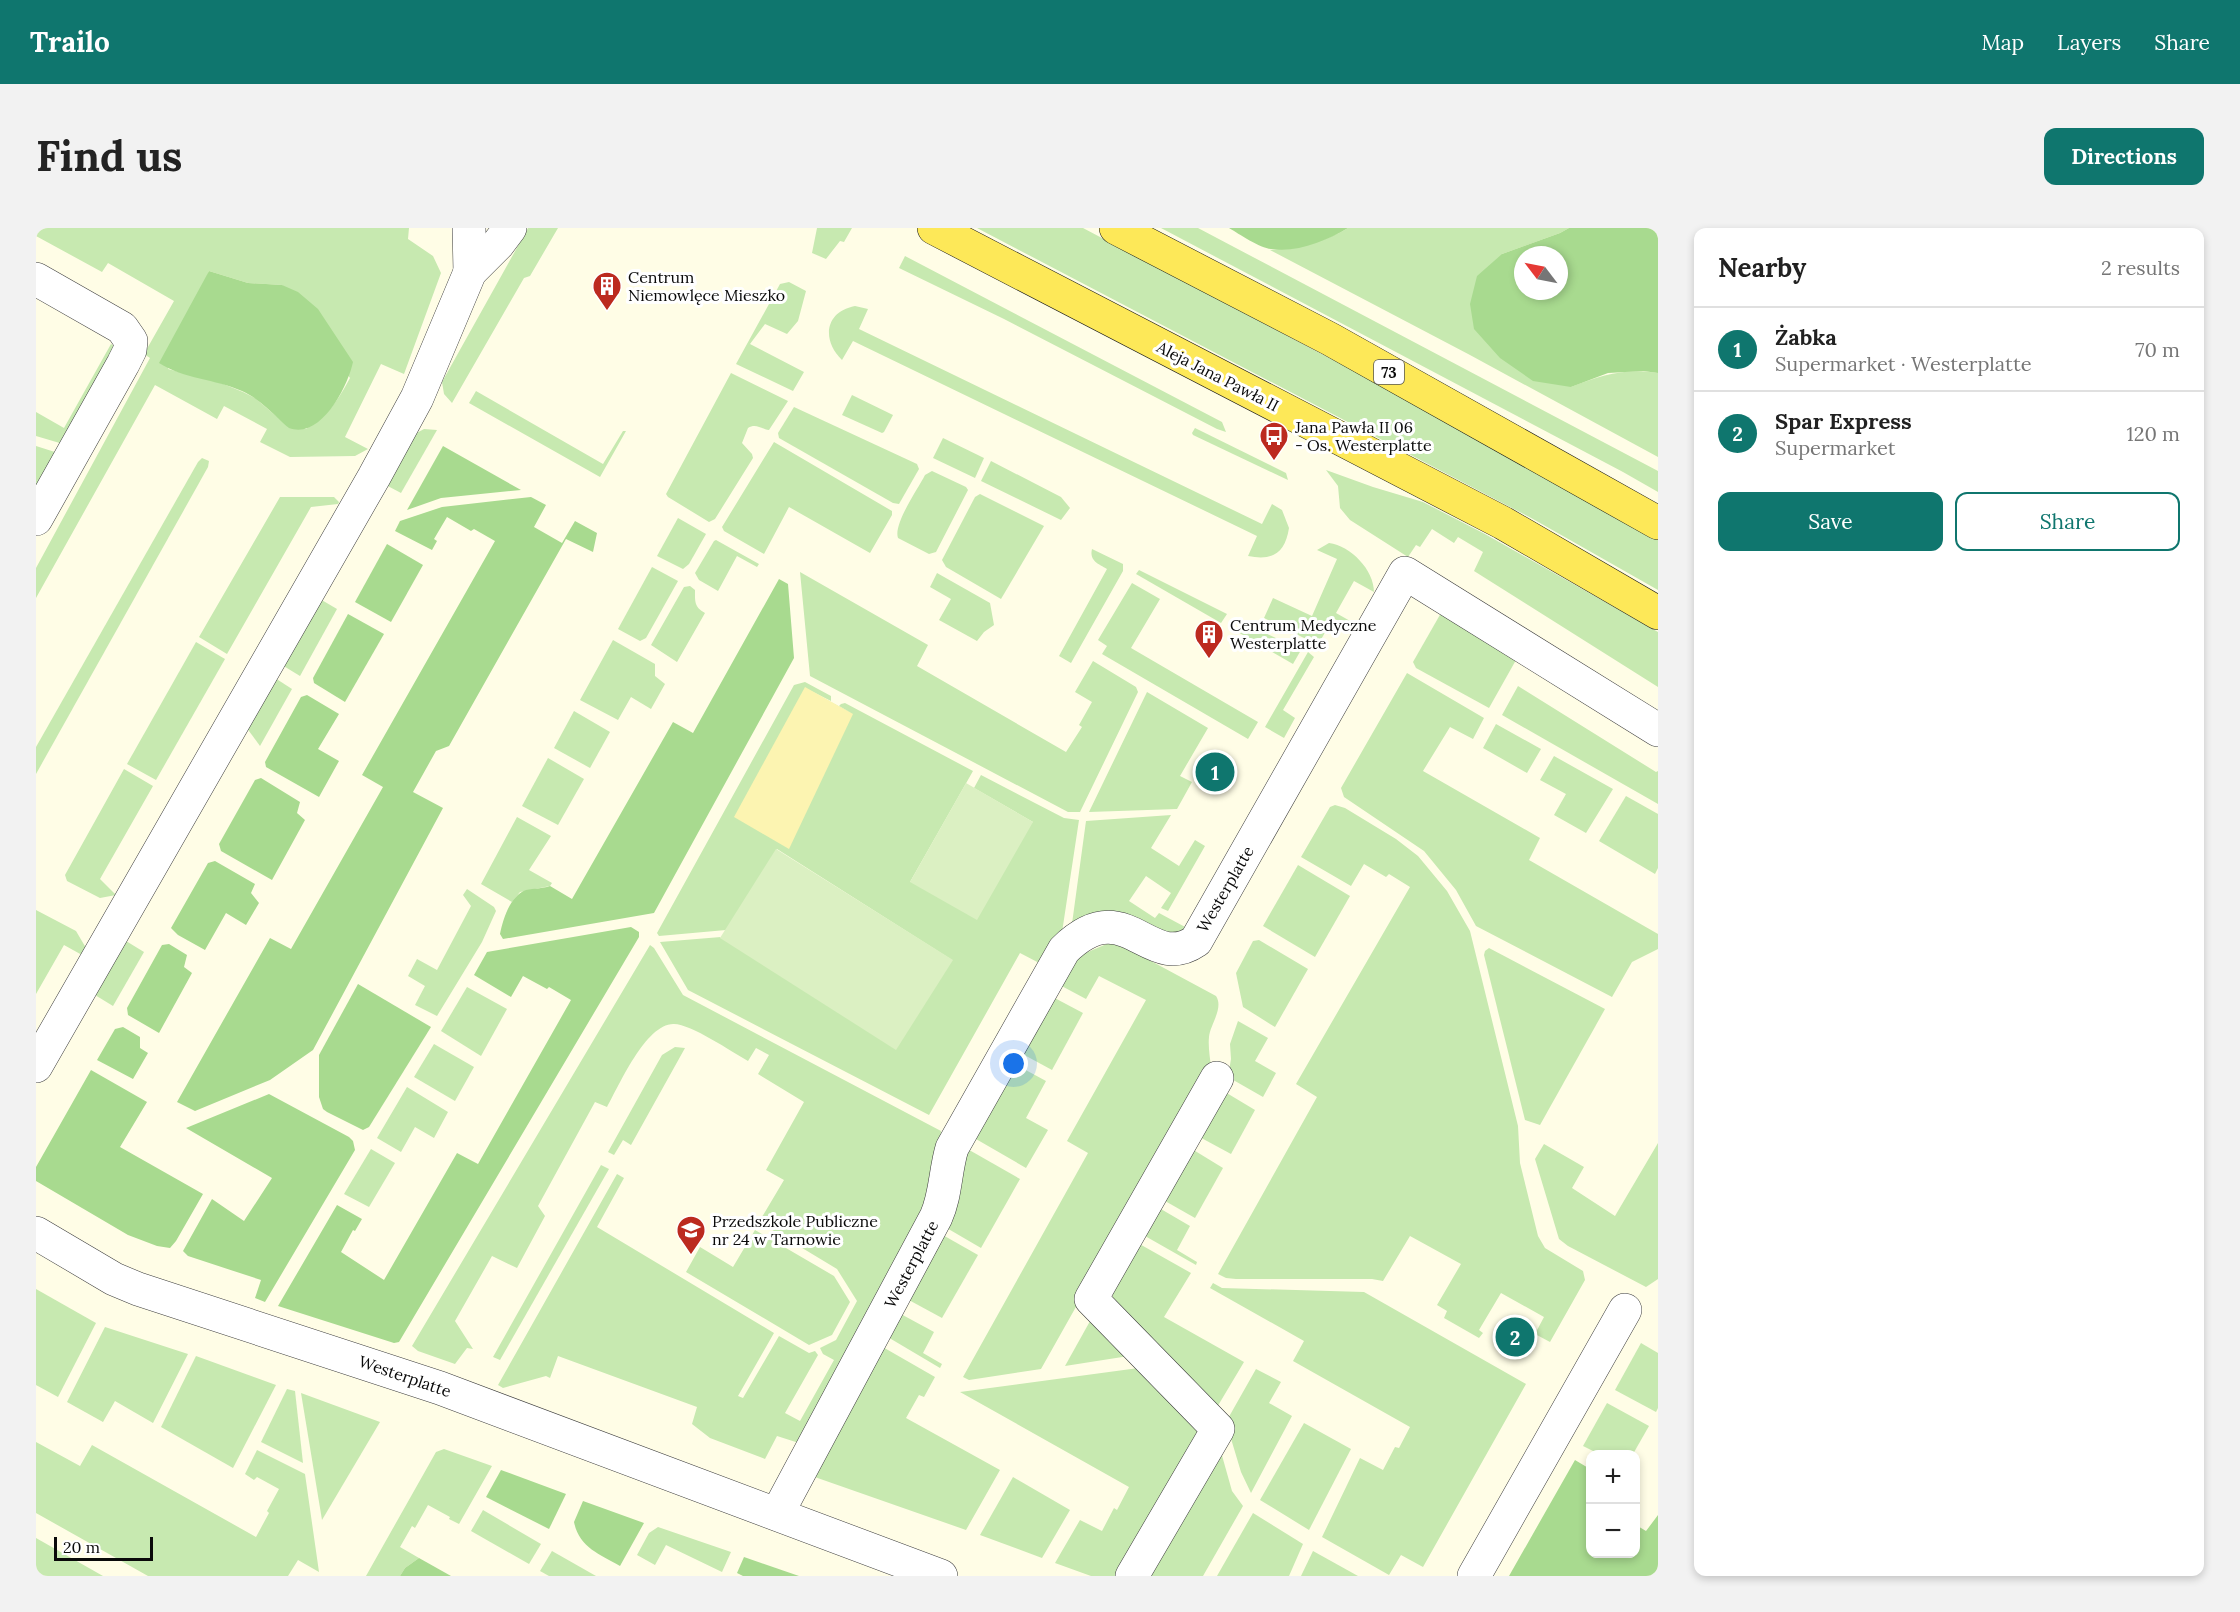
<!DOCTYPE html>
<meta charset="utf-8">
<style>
:root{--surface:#fff;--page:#f2f2f2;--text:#222;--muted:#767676;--line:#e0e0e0;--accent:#0f766e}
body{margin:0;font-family:Lora,serif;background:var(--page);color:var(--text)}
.controls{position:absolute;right:18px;bottom:18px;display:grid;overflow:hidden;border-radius:12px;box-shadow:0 3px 9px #0003}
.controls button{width:54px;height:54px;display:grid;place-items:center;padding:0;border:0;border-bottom:2px solid var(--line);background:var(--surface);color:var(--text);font:30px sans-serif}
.compass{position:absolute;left:1478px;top:18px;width:54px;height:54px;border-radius:50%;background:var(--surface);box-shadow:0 3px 9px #0003;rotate:302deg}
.scale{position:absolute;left:18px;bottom:15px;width:99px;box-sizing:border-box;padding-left:6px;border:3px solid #0a0a0a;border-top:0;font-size:16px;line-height:21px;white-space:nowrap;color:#0a0a0a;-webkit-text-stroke:4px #fff;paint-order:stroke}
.you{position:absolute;left:978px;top:836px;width:21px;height:21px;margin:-15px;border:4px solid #fff;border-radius:50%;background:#1a73e8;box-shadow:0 0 0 9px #1a73e833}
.badge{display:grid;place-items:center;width:39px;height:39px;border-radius:50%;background:var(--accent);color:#fff;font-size:20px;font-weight:700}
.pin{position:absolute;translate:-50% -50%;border:3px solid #fff;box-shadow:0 2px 6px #0006}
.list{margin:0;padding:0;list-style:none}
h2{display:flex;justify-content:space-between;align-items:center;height:78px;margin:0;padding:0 24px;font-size:26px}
h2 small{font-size:20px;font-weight:400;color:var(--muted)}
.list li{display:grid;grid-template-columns:39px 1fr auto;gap:18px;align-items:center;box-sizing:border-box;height:84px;padding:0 24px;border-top:2px solid var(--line)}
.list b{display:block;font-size:22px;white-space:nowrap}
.list p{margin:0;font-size:20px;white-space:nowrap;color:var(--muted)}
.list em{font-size:20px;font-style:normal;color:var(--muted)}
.actions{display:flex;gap:12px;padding:18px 24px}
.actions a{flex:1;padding:14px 0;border:2px solid var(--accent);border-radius:12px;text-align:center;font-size:21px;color:var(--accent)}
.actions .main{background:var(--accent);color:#fff}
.map{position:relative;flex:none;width:1622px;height:1348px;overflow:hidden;border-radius:12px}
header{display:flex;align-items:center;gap:36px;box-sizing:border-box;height:84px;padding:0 30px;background:var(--accent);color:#fff}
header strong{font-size:28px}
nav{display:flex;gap:33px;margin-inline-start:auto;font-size:21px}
.intro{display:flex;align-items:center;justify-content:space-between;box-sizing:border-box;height:144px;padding:0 36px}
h1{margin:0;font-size:42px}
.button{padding:15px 27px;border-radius:12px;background:var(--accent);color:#fff;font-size:21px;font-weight:700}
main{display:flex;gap:36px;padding:0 36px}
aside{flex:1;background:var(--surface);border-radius:12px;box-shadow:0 3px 9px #0003}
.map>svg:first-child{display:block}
.green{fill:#c7e9b0;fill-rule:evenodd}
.forest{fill:#a8da8f;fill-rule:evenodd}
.sand{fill:#fcf4b1}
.pitch{fill:#dbf0c2}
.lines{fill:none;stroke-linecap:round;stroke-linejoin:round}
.minor-casing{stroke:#3d3d3d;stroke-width:34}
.major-casing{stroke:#1b1b1b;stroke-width:34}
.minor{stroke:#fff;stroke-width:33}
.major{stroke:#fde858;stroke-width:33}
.labels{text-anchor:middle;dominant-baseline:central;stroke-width:6;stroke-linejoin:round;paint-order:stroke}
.shield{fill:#fff;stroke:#545454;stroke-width:1.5}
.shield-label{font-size:15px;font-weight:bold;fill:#0a0a0a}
.poi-label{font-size:16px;fill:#0a0a0a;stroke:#fff;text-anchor:start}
.street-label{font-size:16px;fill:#0a0a0a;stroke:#fff}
</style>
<header>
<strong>Trailo</strong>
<nav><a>Map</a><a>Layers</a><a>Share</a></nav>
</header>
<div class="intro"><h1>Find us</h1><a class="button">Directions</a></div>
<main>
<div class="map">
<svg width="1622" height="1348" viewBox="0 0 1622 1348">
<rect width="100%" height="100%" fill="#fffde6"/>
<g class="green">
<path d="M 0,0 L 373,0 L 372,11 L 397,28 L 405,45 L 368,146 L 345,136 L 309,209 L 332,221 L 319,228 L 254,229 L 224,214 L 231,201 L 188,178 L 181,191 L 119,157 L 0,370 L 0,340 L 114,130 L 108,126 L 138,73 L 72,35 L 66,44 L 0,8 ZM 173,43 L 212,55 L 246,57 L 314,150 C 302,172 293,187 270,201 L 240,188 L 219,170 L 207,164 L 185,155 L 132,141 Z"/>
<polygon points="492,0 522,0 494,48 488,50 416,175 408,166 406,154"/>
<polygon points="781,0 816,0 808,14 804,13 790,31 776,25"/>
<polygon points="941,0 1047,0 1424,199 1622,306 1622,362 1497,291"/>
<polygon points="1125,0 1162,0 1622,243 1622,264 1587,244"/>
<path d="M 1312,0 L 1533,0 L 1524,5 L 1466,26 L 1535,159 C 1567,147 1588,140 1622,145 L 1622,229 L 1434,127 L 1234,22 C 1263,19 1287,15 1312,0 Z"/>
<polygon points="869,28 1186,194 1190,204 1181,201 968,91 863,40"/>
<polygon points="753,54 770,63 762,93 751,106 729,96 714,116 768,144 757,163 700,136 744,56"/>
<path d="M 819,78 L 832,81 L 823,101 L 1226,296 L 1236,276 L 1246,282 L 1253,300 C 1249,325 1237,333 1212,328 L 1221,308 L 817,113 L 806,132 C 786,113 788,84 819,78 Z"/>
<polygon points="75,116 78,118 27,216 0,208 0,184 28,200"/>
<path d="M 695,145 L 752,173 L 733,202 C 725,201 720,195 712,200 L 706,215 L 716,226 L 717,230 L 679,291 L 673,294 L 632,269 L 630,266 Z"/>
<polygon points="440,163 567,236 587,203 590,203 564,249 433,175"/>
<polygon points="816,167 857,187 848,204 846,205 806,187"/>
<polygon points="758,179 881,236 883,241 863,276 857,275 743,210 742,205"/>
<polygon points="1159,200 1250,245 1252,252 1157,207 1156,205"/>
<polygon points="388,201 401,202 365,265 348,256 377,207"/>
<polygon points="907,210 948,230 939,250 897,230"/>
<polygon points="738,214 856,283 856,287 834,325 753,279 728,326 688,303 686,299"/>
<polygon points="0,218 22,225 0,258"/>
<polygon points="166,230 173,233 172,239 0,546 0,519 162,234"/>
<polygon points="955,233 1025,269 1034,280 1025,292 945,253"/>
<polygon points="1290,242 1337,259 1387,274 1449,306 1622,404 1622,459 1438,343 1447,324 1422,309 1418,315 1396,301 1384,319 1380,317 1372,329 1314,292 1304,280 1302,258"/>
<path d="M 896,243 L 930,259 L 932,262 L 900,324 L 893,326 L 862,310 C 857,296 882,261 889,247 Z"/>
<polygon points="944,266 1008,298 965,371 910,339 906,332 939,269"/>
<polygon points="244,269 298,269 303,274 302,276 275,279 191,426 163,409"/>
<polygon points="642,290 670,306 653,336 647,341 621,328"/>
<polygon points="680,312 723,336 721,339 701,328 682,363 663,352 659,345 678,313"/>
<path d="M 1293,315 C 1315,318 1338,342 1338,364 L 1318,353 L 1300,385 L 1323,398 L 1321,403 L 1297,390 L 1282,417 L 1228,390 L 1237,370 L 1276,388 L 1301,331 L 1281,322 Z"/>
<path d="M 1056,321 L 1087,336 L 1087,343 L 1035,435 L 1023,428 L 1071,341 C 1063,336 1053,333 1056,321 Z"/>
<polygon points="616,339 642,353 610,410 604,413 582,401"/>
<polygon points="1103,342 1191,386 1185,395 1100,346"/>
<polygon points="764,344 892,417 881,438 1030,524 1046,499 1043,497 1056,474 1039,464 1057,433 1100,459 1102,464 1044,584 1032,584 774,448"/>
<polygon points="901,345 954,375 958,397 948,404 941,413 903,392 915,371 894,359"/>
<polygon points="1096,355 1124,371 1095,420 1222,494 1212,511 1066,426 1071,418 1062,412"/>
<path d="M 654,358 L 659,362 C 659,373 658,379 669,385 L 641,434 L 615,417 L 648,359 Z"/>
<polygon points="284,371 301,381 264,448 246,437"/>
<polygon points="1405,385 1480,432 1453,480 1380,440 1377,434"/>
<polygon points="1206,394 1265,422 1257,436 1200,403"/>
<polygon points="577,412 619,436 619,448 629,456 615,481 595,469 582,492 544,472"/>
<polygon points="160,414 189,431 120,552 91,536"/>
<polygon points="1272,424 1278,429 1247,482 1259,490 1248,510 1229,499"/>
<polygon points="1371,445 1448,490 1437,511 1414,499 1387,543 1504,610 1493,632 1622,706 1622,721 1596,734 1576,769 1440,698 1420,662 1388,623 1308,569 1305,560"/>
<polygon points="239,450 256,461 224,518 210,499"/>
<polygon points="769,454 795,468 795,473 769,460 817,486 803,478 805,476 809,475 937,543 874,654 997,594 938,560 945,547 1028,590 1043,592 1025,711 1007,737 984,725 893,887 652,762 624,714 685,709 684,710 916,732 741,621 690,702 623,708 621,705 758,457"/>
<polygon points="1482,458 1620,544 1622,543 1622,576 1466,487"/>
<polygon points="1111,464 1172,500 1144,548 1156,554 1141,581 1053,584"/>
<polygon points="538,483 574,504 554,540 518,520"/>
<polygon points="1460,496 1505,521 1491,545 1447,520"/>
<polygon points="1518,528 1577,561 1550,605 1518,587 1530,566 1504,552"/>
<polygon points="512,530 548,551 522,597 486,578"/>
<polygon points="88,541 117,558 64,651 80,667 64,670 31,653 29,647"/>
<polygon points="1590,568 1622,586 1622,640 1619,646 1563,613"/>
<polygon points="1299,577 1309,580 1360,611 1382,628 1411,663 1434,703 1482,898 1484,935 1502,1008 1509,1020 1547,1043 1549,1052 1514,1114 1499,1106 1508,1089 1465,1065 1443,1102 1447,1105 1443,1110 1408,1090 1411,1083 1401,1077 1425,1036 1374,1008 1347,1053 1336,1051 1200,1051 1190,1050 1182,1046 1281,869 1260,856 1374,659 1353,646 1350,649 1328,636 1315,658 1265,629 1294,579"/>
<polygon points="1135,587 1115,620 1143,638 1159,612 1169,618 1132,683 1125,680 1135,665 1110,648 1093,673 1119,690 1123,685 1151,700 1147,706 1035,703 1050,593"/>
<polygon points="481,589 515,608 493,642 516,655 514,658 484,664 476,674 445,656"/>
<polygon points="1262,637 1314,668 1279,729 1227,698"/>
<polygon points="431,661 458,679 460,683 446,714 401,788 379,777 389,758 372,748 381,731 401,742 435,678 427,667"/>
<polygon points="0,682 40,703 50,720 46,727 28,717 0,766"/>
<polygon points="1223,712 1272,741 1239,799 1207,779 1200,745 1217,713"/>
<polygon points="90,713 108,724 77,778 59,767"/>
<path d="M 1073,715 L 1089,719 L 1180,768 C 1188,780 1174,797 1173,809 C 1172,819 1174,829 1175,839 L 1005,1141 L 933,1152 L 927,1149 L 1052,925 L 1031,913 L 1110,772 L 1063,748 L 1050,771 L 1020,755 L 1033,732 Z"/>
<path d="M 614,717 L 618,720 L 647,767 L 905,903 L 899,970 L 766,1216 L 741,1208 L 729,1231 L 674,1210 L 656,1196 L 661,1179 L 522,1128 L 514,1150 L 510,1148 L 467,1160 L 462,1157 L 581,946 L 588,950 L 561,999 L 738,1105 L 702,1168 L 707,1170 L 743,1108 L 773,1125 L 779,1123 L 782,1127 L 749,1185 L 764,1193 L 798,1132 L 787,1126 L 784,1120 L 800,1112 L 821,1073 L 801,1041 L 723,994 L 748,952 L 730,942 L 768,874 L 722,846 L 733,827 L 720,820 L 712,833 C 696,824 655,796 638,796 C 610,795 583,858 571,879 L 559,874 L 502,978 L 509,988 L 481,1040 L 456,1028 L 419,1093 L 437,1121 L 431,1120 L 419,1136 L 382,1123 L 376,1118 Z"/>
<polygon points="1453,720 1569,781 1504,897 1489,892 1448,727 1449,723"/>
<polygon points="431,759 471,781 445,828 405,803"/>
<polygon points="1013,767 1047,785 1016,842 981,823"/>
<polygon points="1202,793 1232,810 1219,833 1240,845 1227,869 1192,849 1195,831 1194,816"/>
<polygon points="398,816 438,839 419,873 378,849"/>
<polygon points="639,819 649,820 595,917 587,912 578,927 572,924 626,827"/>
<polygon points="975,834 1010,853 990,890 1012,902 990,940 933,907"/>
<polygon points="371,859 412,884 398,910 379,899 365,924 341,910"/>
<polygon points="1184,861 1219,882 1195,926 1158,906"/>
<polygon points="1622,915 1622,1051 1610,1059 1532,1018 1523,1011 1499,931 1508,916 1548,939 1536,960 1579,988"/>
<polygon points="1151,918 1187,940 1159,990 1122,969"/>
<polygon points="928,919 984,951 945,1020 909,999"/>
<polygon points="335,921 359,935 333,979 308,966"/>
<polygon points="565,937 573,941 464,1132 457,1129"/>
<polygon points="1118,977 1154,998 1141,1022 1161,1034 1160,1037 1102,1004"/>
<polygon points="719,1002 798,1048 814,1074 796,1107 773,1117 650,1044 664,1019 697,1039"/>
<polygon points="905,1006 942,1027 906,1090 871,1071"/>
<polygon points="1100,1014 1155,1045 1128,1089 1208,1134 1177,1186 1077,1072 1077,1063"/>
<polygon points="1177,1055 1186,1060 1328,1064 1490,1156 1387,1339 1365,1327 1353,1347 1286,1309 1324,1230 1347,1242 1359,1219 1363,1220 1374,1199 1257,1133 1268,1113 1174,1060"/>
<polygon points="0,1061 60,1095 22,1169 0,1157"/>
<polygon points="863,1085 898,1104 887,1125 906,1136 904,1140 850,1108"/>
<polygon points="1058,1086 1099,1127 1029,1138"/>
<polygon points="69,1099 152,1126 117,1195 79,1173 67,1194 31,1174"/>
<polygon points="1605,1115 1622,1125 1622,1180 1620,1184 1579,1162"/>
<polygon points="845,1118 899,1149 888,1169 883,1167 870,1190 964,1242 930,1302 773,1247"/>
<polygon points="160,1128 240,1157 197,1240 125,1199"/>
<polygon points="1110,1139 1170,1200 1085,1348 1055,1348 1019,1335 1044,1292 1066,1303 1078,1280 1081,1282 1093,1259 924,1164"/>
<polygon points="1220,1141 1245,1154 1233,1175 1256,1188 1215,1265 1205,1244 1190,1194"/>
<polygon points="251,1161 259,1163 267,1235 225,1214"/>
<polygon points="265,1165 344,1194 286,1292"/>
<polygon points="1571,1175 1613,1198 1597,1226 1563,1226 1547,1218"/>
<polygon points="1268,1195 1315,1221 1273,1302 1224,1272"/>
<polygon points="0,1214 44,1238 56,1217 220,1309 233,1285 231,1283 243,1261 221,1249 218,1252 209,1246 221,1222 269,1246 283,1344 262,1332 252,1348 112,1348 0,1285"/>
<polygon points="408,1221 456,1238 423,1296 413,1291 414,1289 392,1277 379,1300 376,1298 364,1319 383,1330 369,1340 364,1348 330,1348 400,1224"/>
<polygon points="1185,1224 1196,1263 1207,1278 1167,1348 1108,1348"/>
<polygon points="977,1249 1034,1282 1006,1330 944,1307"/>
<polygon points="447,1282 505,1316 493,1336 435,1303"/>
<polygon points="1217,1285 1267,1316 1253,1348 1181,1348"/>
<polygon points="622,1299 695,1324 686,1344 630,1317 619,1337 601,1327 613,1305"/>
<polygon points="0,1310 67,1348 0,1348"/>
<polygon points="516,1323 560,1348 513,1348 504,1343"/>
<polygon points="1277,1323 1322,1348 1265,1348"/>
</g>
<g class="forest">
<path d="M 1193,0 L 1312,0 C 1290,13 1261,25 1235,21 C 1224,20 1203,6 1193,0 Z"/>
<path d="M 1533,0 L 1622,0 L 1622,145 L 1607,143 L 1572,145 L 1535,159 L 1497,153 L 1464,130 L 1438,101 L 1434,76 L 1441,48 L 1466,26 L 1524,5 ZM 1487,27 L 1523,27 L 1523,63 L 1487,63 Z"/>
<path d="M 173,43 L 212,55 L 246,57 L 262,64 L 282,81 L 317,134 C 312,158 285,212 253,200 C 250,198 245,193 243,191 C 231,180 220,169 206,163 C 179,151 148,151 123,135 Z"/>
<polygon points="407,218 485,262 405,270 371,282"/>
<polygon points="495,269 510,277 498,299 526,315 539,293 561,305 557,324 530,311 413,518 400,523 377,564 407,580 277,822 234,852 159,883 141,874 234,710 255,721 347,559 326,547 459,313 438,301 435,303 411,289 398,311 401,313 396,322 359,303 364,293 406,279"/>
<polygon points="351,316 387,337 355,394 319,374"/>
<path d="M 743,351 L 752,356 L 758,430 L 618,685 L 467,711 L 464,706 C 467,691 474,668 490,662 C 498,660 506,661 514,658 L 536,671 L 637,494 L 657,505 Z"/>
<polygon points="312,386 348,406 309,474 278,455 277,450"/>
<polygon points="271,467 303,486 282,521 303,533 283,569 230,539 229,534 265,469"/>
<polygon points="225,550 264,574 261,585 269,592 236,652 185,623 183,616 219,552"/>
<polygon points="179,633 219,656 215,665 223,675 210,697 190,685 169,722 142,707 135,700 172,635"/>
<polygon points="595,699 603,704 603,709 363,1114 358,1115 242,1078 301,977 326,991 319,1003 317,1002 305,1024 348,1052 421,925 442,936 535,772 513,759 511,761 487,748 475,769 438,747 451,724"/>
<polygon points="133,716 151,727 148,739 156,745 123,805 92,787 91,780 126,717"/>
<polygon points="322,756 395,799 333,899 327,902 291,884 287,881 283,869 283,827"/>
<polygon points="87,799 104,809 104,820 112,825 97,851 61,832 79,801"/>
<polygon points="55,842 111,874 84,919 167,966 140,1013 134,1020 121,1018 92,1007 0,953 0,939"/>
<polygon points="233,866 313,909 317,913 319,922 229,1074 219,1070 225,1052 152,1028 147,1023 176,971 208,993 236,950 150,900"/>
<polygon points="1539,1232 1554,1241 1554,1326 1600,1326 1600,1297 1610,1303 1622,1287 1622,1348 1473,1348"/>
<polygon points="465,1242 530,1266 513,1301 450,1269"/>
<path d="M 547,1273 L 608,1295 L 584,1338 C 563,1326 543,1319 538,1294 Z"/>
<polygon points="708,1329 763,1348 707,1348 701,1345"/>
<polygon points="383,1330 415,1348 364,1348 369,1340"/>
</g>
<polygon class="sand" points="769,459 817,486 753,621 698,589"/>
<g class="pitch">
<polygon points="930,555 997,594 941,692 874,654"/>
<polygon points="740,621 917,732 860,822 684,710"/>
</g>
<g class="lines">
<g class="minor-casing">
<g id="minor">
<polyline points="433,0 434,44"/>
<polyline points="0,51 86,100 95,113 94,122 87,136 0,291"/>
<polyline points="0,838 338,249 381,170 434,44 462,16 474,0"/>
<polyline points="0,1005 78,1051 102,1061 404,1160 905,1348"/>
<path d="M 741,1286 L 900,989 C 910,967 909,943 916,920 L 1028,722 C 1090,661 1112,746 1160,713 L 1369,345 L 1622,502"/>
<polyline points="1096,1348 1182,1201 1055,1071 1181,850"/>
<polyline points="1438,1348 1589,1082"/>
</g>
</g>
<g class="major-casing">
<g id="major">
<polyline points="898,0 1467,295 1622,385"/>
<polyline points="1080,0 1294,111 1622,295"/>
</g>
</g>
<use href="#minor" class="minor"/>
<use href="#major" class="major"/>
</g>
<defs>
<g id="building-pin" transform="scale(1.5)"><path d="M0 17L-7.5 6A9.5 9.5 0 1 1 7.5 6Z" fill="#bc2a1f" stroke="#fff"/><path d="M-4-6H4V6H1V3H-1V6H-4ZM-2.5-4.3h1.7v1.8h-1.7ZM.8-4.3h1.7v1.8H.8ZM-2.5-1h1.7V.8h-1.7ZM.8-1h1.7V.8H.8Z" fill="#fff"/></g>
<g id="bus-pin" transform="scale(1.5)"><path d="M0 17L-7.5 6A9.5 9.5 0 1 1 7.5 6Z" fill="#bc2a1f" stroke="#fff"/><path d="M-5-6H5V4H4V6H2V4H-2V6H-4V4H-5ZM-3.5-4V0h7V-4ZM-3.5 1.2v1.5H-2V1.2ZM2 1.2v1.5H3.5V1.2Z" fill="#fff"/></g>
<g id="school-pin" transform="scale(1.5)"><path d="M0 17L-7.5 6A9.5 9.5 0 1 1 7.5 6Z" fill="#bc2a1f" stroke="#fff"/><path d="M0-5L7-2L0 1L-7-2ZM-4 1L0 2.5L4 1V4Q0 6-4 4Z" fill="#fff"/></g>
</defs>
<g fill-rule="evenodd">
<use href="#building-pin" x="571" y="58"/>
<use href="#bus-pin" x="1238" y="208"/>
<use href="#building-pin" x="1173" y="406"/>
<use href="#school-pin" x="655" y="1002"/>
</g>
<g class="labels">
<rect class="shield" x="1338" y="132" width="30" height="24" rx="4.5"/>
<g class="shield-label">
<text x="1353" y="144">73</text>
</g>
<g class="poi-label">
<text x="592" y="49">Centrum<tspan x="592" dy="18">Niemowlęce Mieszko</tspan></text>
<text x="1259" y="199">Jana Pawła II 06<tspan x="1259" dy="18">- Os. Westerplatte</tspan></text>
<text x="1194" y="397">Centrum Medyczne<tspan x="1194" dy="18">Westerplatte</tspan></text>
<text x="676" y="993">Przedszkole Publiczne<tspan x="676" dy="18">nr 24 w Tarnowie</tspan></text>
</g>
<g class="street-label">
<text transform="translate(1182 148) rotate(27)">Aleja Jana Pawła II</text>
<text transform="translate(1189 661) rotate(-60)">Westerplatte</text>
<text transform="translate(875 1036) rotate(-62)">Westerplatte</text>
<text transform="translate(369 1148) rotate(19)">Westerplatte</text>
</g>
</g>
</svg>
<div class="controls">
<button>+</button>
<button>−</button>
</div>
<svg class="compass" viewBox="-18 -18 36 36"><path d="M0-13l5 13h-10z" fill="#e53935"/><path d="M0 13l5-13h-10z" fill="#767676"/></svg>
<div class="scale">20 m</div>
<div class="you"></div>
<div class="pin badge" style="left:1179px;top:544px">1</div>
<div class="pin badge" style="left:1479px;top:1109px">2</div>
</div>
<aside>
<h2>Nearby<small>2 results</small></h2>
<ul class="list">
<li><span class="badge">1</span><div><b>Żabka</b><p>Supermarket · Westerplatte</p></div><em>70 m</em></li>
<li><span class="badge">2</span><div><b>Spar Express</b><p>Supermarket</p></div><em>120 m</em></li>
</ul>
<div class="actions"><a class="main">Save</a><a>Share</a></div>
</aside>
</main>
